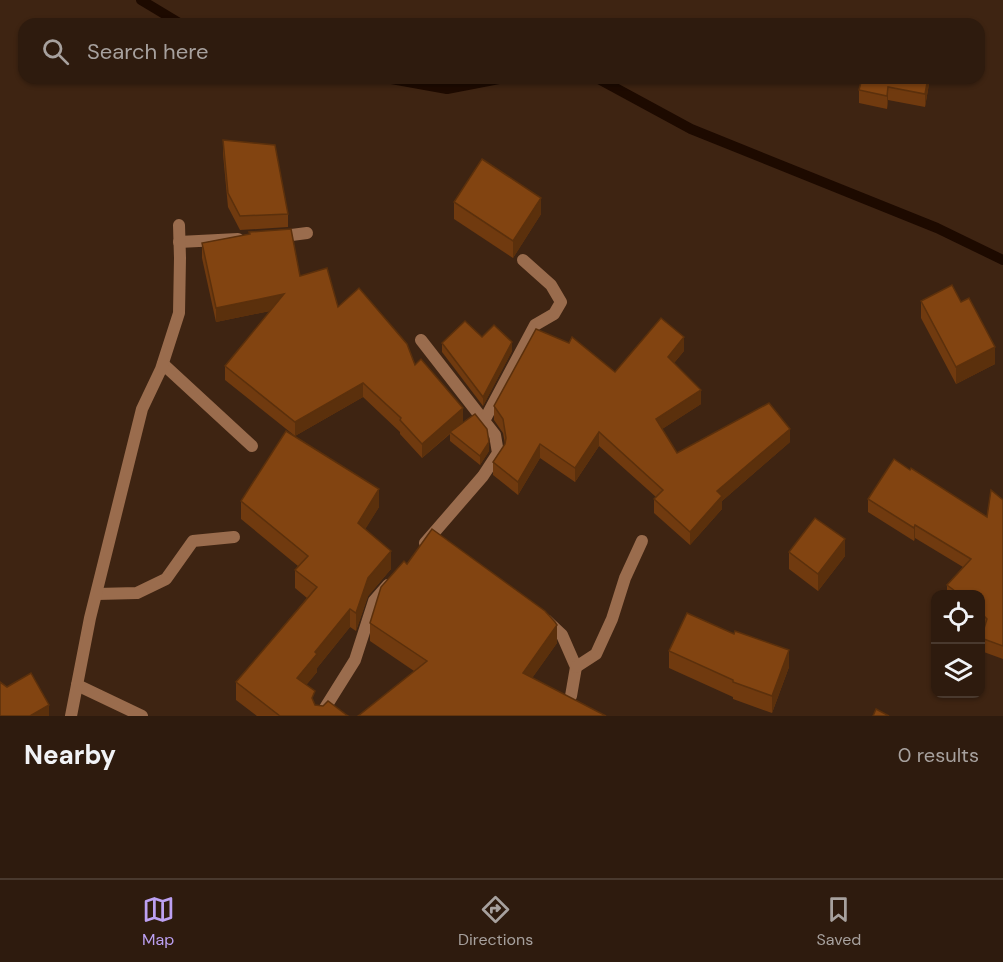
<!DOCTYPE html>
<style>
:root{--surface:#2e1b0e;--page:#362417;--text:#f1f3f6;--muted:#a7a19e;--line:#49392e;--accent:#bca0f2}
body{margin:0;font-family:"DM Sans",sans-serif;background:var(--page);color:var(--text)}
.controls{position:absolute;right:18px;bottom:18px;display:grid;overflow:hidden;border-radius:12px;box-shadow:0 2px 4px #0004}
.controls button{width:54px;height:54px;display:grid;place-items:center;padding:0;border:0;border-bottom:2px solid var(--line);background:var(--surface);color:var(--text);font:30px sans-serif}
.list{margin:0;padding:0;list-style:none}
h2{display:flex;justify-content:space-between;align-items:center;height:78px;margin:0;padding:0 24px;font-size:26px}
h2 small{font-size:20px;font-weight:400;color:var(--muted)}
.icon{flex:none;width:33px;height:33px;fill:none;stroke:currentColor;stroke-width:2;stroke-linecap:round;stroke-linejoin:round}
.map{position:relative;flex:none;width:1003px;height:716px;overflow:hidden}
.search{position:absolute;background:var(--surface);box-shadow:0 2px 4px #0004;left:18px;right:18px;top:18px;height:66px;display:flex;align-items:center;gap:15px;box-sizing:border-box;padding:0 21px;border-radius:18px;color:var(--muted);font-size:22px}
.sheet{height:162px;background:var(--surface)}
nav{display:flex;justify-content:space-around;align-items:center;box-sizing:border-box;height:84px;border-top:2px solid var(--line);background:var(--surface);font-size:16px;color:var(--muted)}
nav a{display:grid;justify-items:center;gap:3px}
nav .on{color:var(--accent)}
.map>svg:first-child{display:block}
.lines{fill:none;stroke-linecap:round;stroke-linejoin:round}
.stream{stroke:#1d0a00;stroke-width:10}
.street{stroke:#9a6c4d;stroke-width:12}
.wall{fill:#703a0f}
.shaded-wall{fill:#5b300c}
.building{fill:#824411;stroke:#5b300c;stroke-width:1.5}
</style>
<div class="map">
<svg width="1003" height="716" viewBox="0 0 1003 716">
<rect width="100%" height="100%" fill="#3e2412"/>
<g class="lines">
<g class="stream">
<polyline points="141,0 181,24"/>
<polyline points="386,78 447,89 504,78"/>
<polyline points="597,78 691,129 937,228 1003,260"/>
</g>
<g class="street">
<polyline points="276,237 307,233"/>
<polyline points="179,242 238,239"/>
<polyline points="421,340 495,435 498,453 483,476 425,543"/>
<polyline points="163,364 252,446"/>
<polyline points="484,421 535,325 554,314 561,302 551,285 523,260"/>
<polyline points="97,594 137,593 166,579 193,541 234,537"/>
<polyline points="546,620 562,635 576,667 571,696"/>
<polyline points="576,667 596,654 612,619 625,578 642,541"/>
<polyline points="77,685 142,716"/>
<polyline points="71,716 90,618 142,409 161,369 179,313 180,258 179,225"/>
<polyline points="320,716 355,660 374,601 388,585"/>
</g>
</g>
<g class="wall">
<polygon points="862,78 930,78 925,107 888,100 887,109 859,103 859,90"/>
<polygon points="223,140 288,214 288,227 240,230 228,207 223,154"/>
<polygon points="454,202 541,214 513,258 454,219"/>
<polygon points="249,232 338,307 415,365 463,422 458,427 489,451 480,465 450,441 450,434 422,458 400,434 400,432 363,397 295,436 225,380 225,366 270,311 216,322 202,258 202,243 249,234"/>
<polygon points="921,301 995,364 956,384 921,318"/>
<polygon points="442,343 512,351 483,406 442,352"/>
<polygon points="684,351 674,363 701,404 662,429 677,453 790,442 722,501 722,509 690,545 654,513 654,499 656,497 599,446 575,482 540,458 518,495 493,475 493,462 505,444 503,433 494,420 494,406 615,372"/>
<polygon points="868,499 987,517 1003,500 1003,659 981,651 981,636 983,629 981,626 981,594 947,594 947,585 963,567 915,538 914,541 868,512"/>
<polygon points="241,501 379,507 365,529 391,569 368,596 356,631 350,627 317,668 317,672 306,685 315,705 348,716 257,716 236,700 236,682 307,598 295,588 295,570 298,566 241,519"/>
<polygon points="789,552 845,556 818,591 789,569"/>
<polygon points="407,564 557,643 532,678 414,671 370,641 370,623"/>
<polygon points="734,634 789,667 772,713 733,699 733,697 669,668 669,651"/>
</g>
<g class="shaded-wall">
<polygon points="928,78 930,78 925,107 925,94"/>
<polygon points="888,87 888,100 887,109 887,96"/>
<polygon points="541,198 541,214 513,258 513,241"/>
<polygon points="284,294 284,308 216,322 216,308"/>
<polygon points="684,337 684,351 668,370 668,357"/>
<polygon points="512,342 512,351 483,406 483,397"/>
<polygon points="995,347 995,364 956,384 956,367"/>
<polygon points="363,383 363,397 295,436 295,422"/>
<polygon points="701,390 701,404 656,433 656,419"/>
<polygon points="463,408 463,422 422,458 422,444"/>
<polygon points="790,429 790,442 722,501 722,509 690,545 690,532 717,491"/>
<polygon points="599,432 599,446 575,482 575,468"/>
<polygon points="489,442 489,451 480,465 480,456"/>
<polygon points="540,444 540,458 518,495 518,482"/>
<polygon points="379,489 379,507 358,541 358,523"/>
<polygon points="915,525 915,538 914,541 914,528"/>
<polygon points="845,539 845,556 818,591 818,574"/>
<polygon points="391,551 391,569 368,596 356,631 356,613 368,578"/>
<polygon points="350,609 350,627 317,668 317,672 297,696 297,678 315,652"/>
<polygon points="557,625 557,643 523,691 523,673"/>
<polygon points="789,650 789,667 772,713 772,696"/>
<polygon points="49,705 49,716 30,716"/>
</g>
<g class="building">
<polygon points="862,78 928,78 925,94 888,87 887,96 859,90"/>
<polygon points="223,140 275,145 288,214 240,216 228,193"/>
<polygon points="482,159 541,198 513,241 454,202"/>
<polygon points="291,229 300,276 327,268 338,307 359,288 407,344 415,365 421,359 463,408 422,444 400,420 401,418 363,383 295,422 225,366 284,294 216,308 202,243 250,234 249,232"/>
<polygon points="952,285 961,302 969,298 995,347 956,367 921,301"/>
<polygon points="661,318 684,337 668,357 701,390 656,419 677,453 769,403 790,429 717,491 722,496 690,532 654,499 663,490 599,432 575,468 540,444 518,482 493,462 505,444 506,438 503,419 494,406 536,329 569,343 572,337 615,372"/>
<polygon points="465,321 482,337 494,325 512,342 483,397 442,343"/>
<polygon points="475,414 487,429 489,442 480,456 450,432"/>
<polygon points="286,431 379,489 358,523 391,551 368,578 356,613 350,609 315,652 317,654 297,678 315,691 312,698 315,705 323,706 328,701 348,716 280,716 236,682 317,587 295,570 308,556 241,501"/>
<polygon points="894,459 910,470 911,468 987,517 991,490 1003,500 1003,646 981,638 987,619 981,613 981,594 959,594 947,585 971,559 915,525 914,528 868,499"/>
<polygon points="815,518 845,539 818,574 789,552"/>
<polygon points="432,529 545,611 555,622 557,625 523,673 606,716 358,716 427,661 370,623 381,587 404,561 407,564"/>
<polygon points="687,613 734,634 735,631 789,650 772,696 733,682 733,680 669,651"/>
<polygon points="31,673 49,705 30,716 0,716 0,682 7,687"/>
<polygon points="876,709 889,716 873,716"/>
</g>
</svg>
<div class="controls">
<button><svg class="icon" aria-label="locate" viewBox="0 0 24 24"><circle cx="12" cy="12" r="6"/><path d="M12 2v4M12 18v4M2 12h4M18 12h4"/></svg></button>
<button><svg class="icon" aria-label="layers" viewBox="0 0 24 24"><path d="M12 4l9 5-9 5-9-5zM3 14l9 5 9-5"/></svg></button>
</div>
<div class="search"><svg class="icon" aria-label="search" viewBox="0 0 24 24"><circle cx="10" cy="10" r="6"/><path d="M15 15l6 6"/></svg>Search here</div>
</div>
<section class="sheet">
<h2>Nearby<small>0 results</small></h2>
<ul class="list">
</ul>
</section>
<nav>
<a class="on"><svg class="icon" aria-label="map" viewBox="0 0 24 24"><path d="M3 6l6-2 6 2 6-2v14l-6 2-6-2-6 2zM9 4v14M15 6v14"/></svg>Map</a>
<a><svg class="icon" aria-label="directions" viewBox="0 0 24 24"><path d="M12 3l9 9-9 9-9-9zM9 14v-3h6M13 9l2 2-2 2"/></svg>Directions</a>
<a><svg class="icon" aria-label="saved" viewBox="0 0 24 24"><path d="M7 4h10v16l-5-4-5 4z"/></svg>Saved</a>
</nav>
